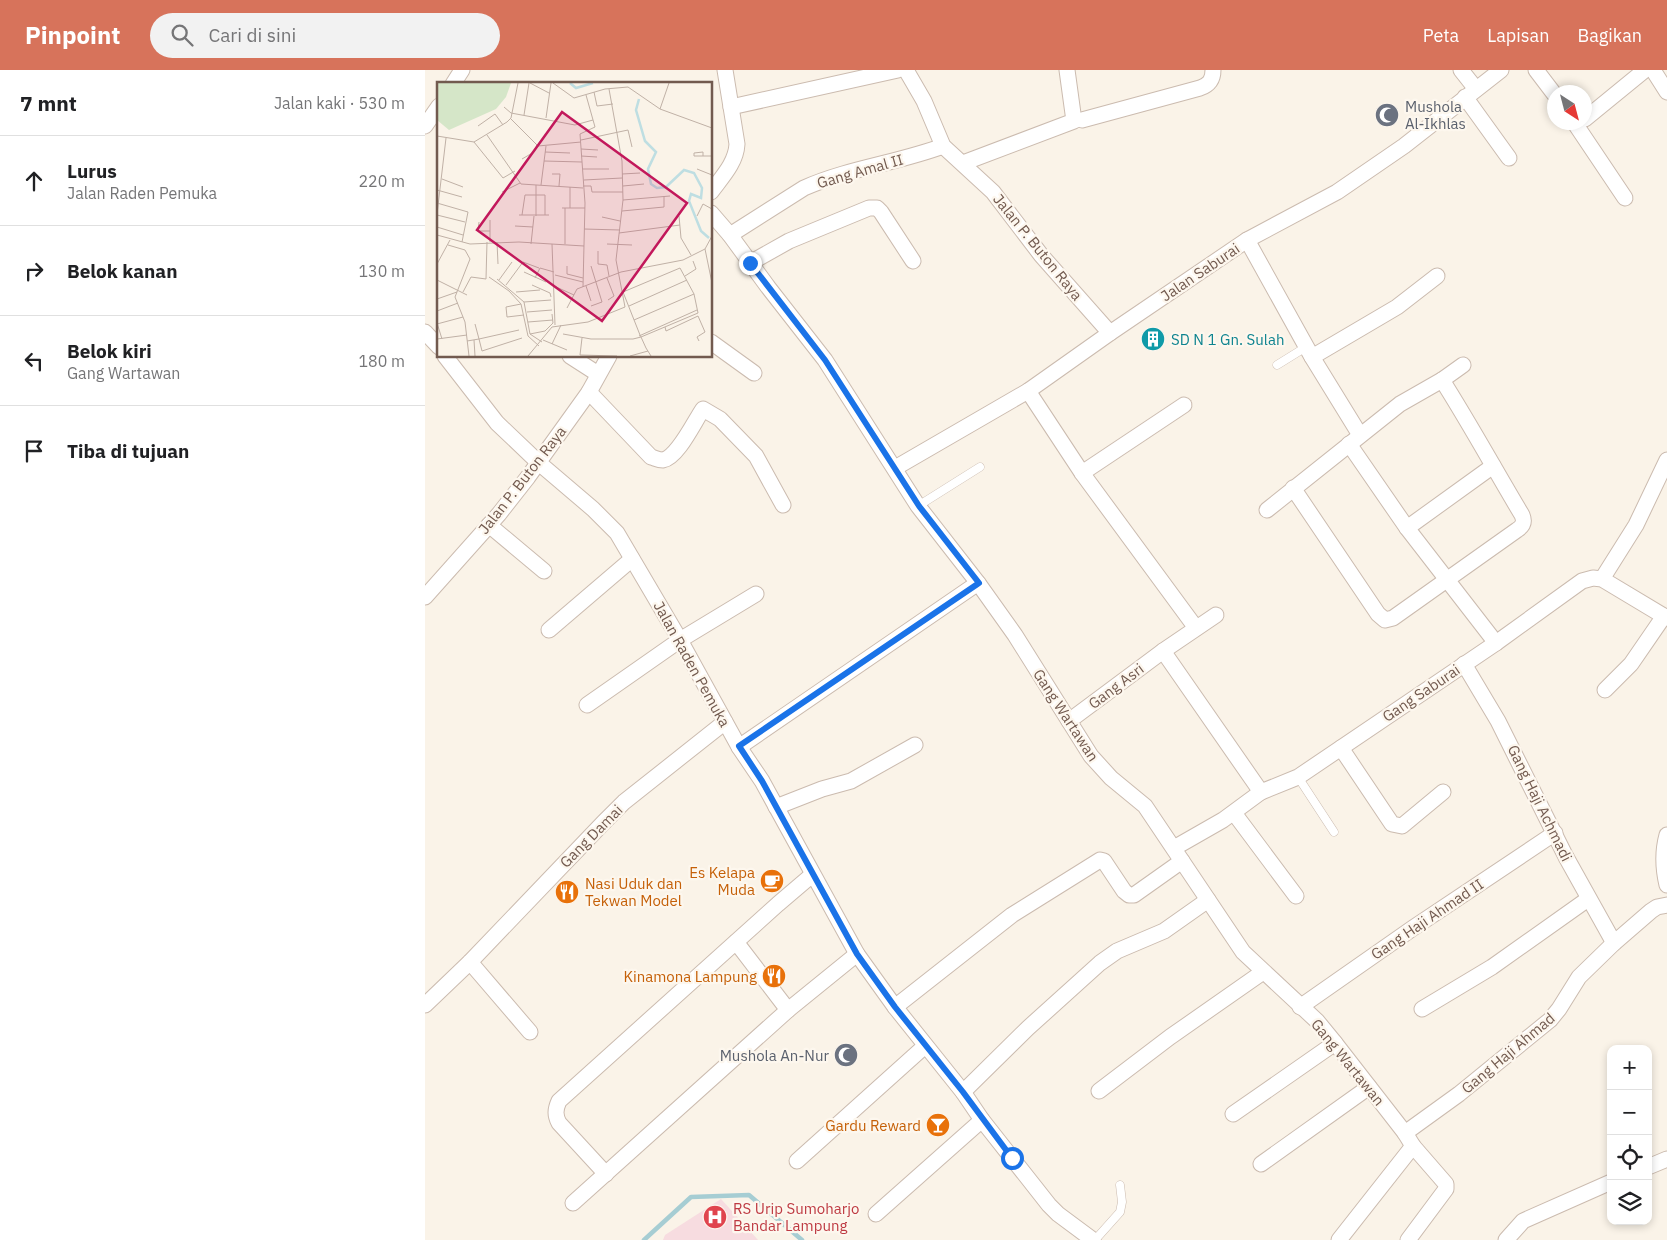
<!DOCTYPE html>
<html lang="id">
<meta charset="utf-8">
<style>
:root{--surface:#fff;--page:#f2f2f2;--text:#202124;--muted:#757577;--line:#e0e0e0;--accent:#d7735b}
body{margin:0;font-family:"IBM Plex Sans",sans-serif;background:var(--page);color:var(--text)}
.controls{position:absolute;right:15px;bottom:15px;display:grid;overflow:hidden;border-radius:10px;box-shadow:0 2px 8px #0003}
.controls button{width:45px;height:45px;display:grid;place-items:center;padding:0;border:0;border-bottom:1px solid var(--line);background:var(--surface);color:var(--text);font:25px sans-serif}
.compass{position:absolute;left:1122px;top:15px;width:45px;height:45px;border-radius:50%;background:var(--surface);box-shadow:0 2px 8px #0003;rotate:144deg}
.stop{position:absolute;width:15px;height:15px;margin:-11px;border:4px solid #1a73e8;border-radius:50%;background:#fff}
.stop.end{background:#1a73e8;border-color:#fff;box-shadow:0 1px 5px #0008}
.list{margin:0;padding:0;list-style:none}
h2{display:flex;justify-content:space-between;align-items:center;height:65px;margin:0;padding:0 20px;font-size:21px}
h2 small{font-size:16px;font-weight:400;color:var(--muted)}
.list li{display:grid;grid-template-columns:32px 1fr auto;gap:15px;align-items:center;box-sizing:border-box;height:90px;padding:0 20px;border-top:1px solid var(--line)}
.list b{display:block;font-size:19px;white-space:nowrap}
.list p{margin:0;font-size:16px;white-space:nowrap;color:var(--muted)}
.list em{font-size:16px;font-style:normal;color:var(--muted)}
.icon{flex:none;width:28px;height:28px;fill:none;stroke:currentColor;stroke-width:2;stroke-linecap:round;stroke-linejoin:round}
.map{position:relative;flex:none;width:1242px;height:1170px;overflow:hidden}
header{display:flex;align-items:center;gap:30px;box-sizing:border-box;height:70px;padding:0 25px;background:var(--accent);color:#fff}
header strong{font-size:24px}
nav{display:flex;gap:28px;margin-inline-start:auto;font-size:18px}
.search{width:350px;height:45px;background:var(--page);display:flex;align-items:center;gap:12px;box-sizing:border-box;padding:0 18px;border-radius:28px;color:var(--muted);font-size:19px}
main{display:flex}
aside{flex:1;background:var(--surface)}
.map>svg:first-child{display:block}
.medical{fill:#f7dce0}
.lines{fill:none;stroke-linecap:round;stroke-linejoin:round}
.stream{stroke:#a6cdd3;stroke-width:4.5}
.service-casing{stroke:#cbbbaf;stroke-width:9}
.minor-casing{stroke:#cbbbaf;stroke-width:17}
.service{stroke:#fff;stroke-width:8}
.minor{stroke:#fff;stroke-width:15}
.route{stroke:#1a73e8;stroke-width:6}
.labels{text-anchor:middle;dominant-baseline:central;stroke-width:4.5;stroke-linejoin:round;paint-order:stroke}
.worship-label{font-size:15px;fill:#5b616d;stroke:#fdf7ee;text-anchor:start}
.street-label{font-size:15px;fill:#725a4f;stroke:#fdf7ee}
.culture-label{font-size:15px;fill:#0d838f;stroke:#fdf7ee;text-anchor:start}
.food-label{font-size:15px;fill:#c56008;stroke:#fdf7ee;text-anchor:end}
.health-label{font-size:15px;fill:#be3a42;stroke:#fdf7ee;text-anchor:start}
.inset-river{fill:none;stroke:#bedee2;stroke-width:2.5}
.inset-road{fill:none;stroke:#c0b1a6;stroke-width:1}
.view{fill:#c2185b;fill-opacity:0.15;stroke:#c2185b;stroke-width:2.5}
.inset-edge{fill:none;stroke:#725a4f;stroke-width:2.5}
</style>
<header>
<strong>Pinpoint</strong>
<div class="search"><svg class="icon" aria-label="search" viewBox="0 0 24 24"><circle cx="10" cy="10" r="6"/><path d="M15 15l6 6"/></svg>Cari di sini</div>
<nav><a>Peta</a><a>Lapisan</a><a>Bagikan</a></nav>
</header>
<main>
<aside>
<h2>7 mnt<small>Jalan kaki · 530 m</small></h2>
<ul class="list">
<li><svg class="icon" aria-label="ahead" viewBox="0 0 24 24"><path d="M12 20V5M6 11l6-6 6 6"/></svg><div><b>Lurus</b><p>Jalan Raden Pemuka</p></div><em>220 m</em></li>
<li><svg class="icon" aria-label="right" viewBox="0 0 24 24"><path d="M7 20v-9h11M14 6l5 5-5 5"/></svg><div><b>Belok kanan</b></div><em>130 m</em></li>
<li><svg class="icon" aria-label="left" viewBox="0 0 24 24"><path d="M17 20v-9H6M10 6l-5 5 5 5"/></svg><div><b>Belok kiri</b><p>Gang Wartawan</p></div><em>180 m</em></li>
<li><svg class="icon" aria-label="arrive" viewBox="0 0 24 24"><path d="M6 21V4h12l-3 4 3 4H6"/></svg><div><b>Tiba di tujuan</b></div></li>
</ul>
</aside>
<div class="map">
<svg width="1242" height="1170" viewBox="0 0 1242 1170">
<rect width="100%" height="100%" fill="#faf3e8"/>
<polygon class="medical" points="296,1129 333,1170 238,1170 240,1165"/>
<g class="lines">
<polyline class="stream" points="219,1170 266,1127 324,1125 377,1170"/>
<g class="service-casing">
<g id="service">
<polyline points="852,295 881,277"/>
<polyline points="493,436 555,397"/>
<polyline points="873,707 909,762"/>
<polyline points="670,1170 695,1142 697,1132 695,1115"/>
</g>
</g>
<g class="minor-casing">
<g id="minor">
<polyline points="481,0 499,31 518,76 568,122 616,185 685,263"/>
<polyline points="1036,0 1051,19"/>
<polyline points="1111,0 1130,25"/>
<polyline points="1228,0 1242,22"/>
<polyline points="28,14 37,0"/>
<polyline points="1040,27 1084,88"/>
<polyline points="306,37 473,0"/>
<polyline points="1160,49 1220,0"/>
<path d="M 657,50 L 775,18 C 784,15 788,10 788,0"/>
<polyline points="1149,52 1200,128"/>
<polyline points="0,56 14,36"/>
<polyline points="538,93 649,51 642,0"/>
<path d="M 286,122 C 297,107 311,93 312,74 L 300,0"/>
<polyline points="286,143 305,165 343,217 400,290 493,436 553,513 590,565 666,686 686,708 720,736 818,882 892,951 910,973 980,1063 988,1076 1021,1114 1021,1119 983,1170"/>
<path d="M 305,165 L 379,118 C 424,98 473,93 518,76"/>
<polyline points="822,170 887,287 935,365"/>
<polyline points="325,193 364,171 444,138 452,138 456,142 488,191"/>
<polyline points="0,262 14,277"/>
<polyline points="286,272 329,303"/>
<polyline points="20,286 72,353 114,393 168,439 192,463 255,570 314,677 337,711 432,884 470,937 538,1022 557,1050 624,1135 633,1144 668,1170"/>
<polyline points="145,286 173,304"/>
<polyline points="887,287 972,237 1012,206"/>
<polyline points="603,321 657,403 771,558"/>
<path d="M 164,322 L 226,387 C 230,388 233,390 238,390 C 253,387 269,352 278,339 L 295,349 L 331,386 L 358,435"/>
<polyline points="924,374 982,458 1071,573"/>
<polyline points="470,398 603,321 685,263 822,170 912,122 979,76 1076,0"/>
<polyline points="657,403 759,335"/>
<path d="M 868,418 L 953,544 L 960,550 L 968,548 L 1092,460 C 1098,456 1100,452 1097,445 C 1070,400 1045,354 1017,310"/>
<polyline points="842,440 975,334 1017,310 1038,295"/>
<polyline points="64,455 119,501"/>
<polyline points="982,458 1068,396"/>
<polyline points="1177,509 1211,455 1242,390"/>
<polyline points="0,527 74,444 103,407 164,322 184,286"/>
<polyline points="124,560 207,489"/>
<polyline points="738,581 836,722"/>
<polyline points="1039,594 1073,651 1141,787 1189,873"/>
<polyline points="1180,620 1206,594 1239,546"/>
<polyline points="162,635 255,570 331,524"/>
<polyline points="644,651 738,581 791,545"/>
<polyline points="314,677 553,513"/>
<polyline points="916,678 967,754 977,756 1018,722"/>
<polyline points="351,737 397,719 426,711 490,675"/>
<polyline points="809,743 871,826"/>
<path d="M 1242,765 C 1237,783 1238,798 1242,815"/>
<polyline points="749,778 798,750 836,722 873,707 1071,573 1157,511 1168,508 1177,509 1242,548"/>
<polyline points="311,872 363,940"/>
<polyline points="45,892 105,962"/>
<polyline points="0,935 45,892 179,752 199,732 300,652"/>
<polyline points="470,937 587,845 675,790 679,791 699,821 704,825 709,825 757,791"/>
<polyline points="875,937 988,858 1130,763"/>
<polyline points="997,939 1067,897 1163,829"/>
<polyline points="674,1021 745,967 838,902"/>
<polyline points="538,1022 603,958 675,893 692,881 739,861 783,830"/>
<polyline points="808,1044 910,973"/>
<polyline points="980,1063 1034,1024 1125,950 1134,939 1154,907 1189,873 1226,841 1232,837 1242,835"/>
<polyline points="372,1091 500,976"/>
<polyline points="836,1094 944,1017"/>
<polyline points="1223,1097 1242,1089"/>
<path d="M 181,1104 L 134,1053 C 130,1045 130,1040 134,1031 L 353,834 L 387,805"/>
<polyline points="148,1133 363,940 432,884"/>
<polyline points="451,1144 557,1050"/>
<polyline points="914,1170 988,1076"/>
<polyline points="1081,1170 1098,1151 1186,1112"/>
</g>
</g>
<use href="#service" class="service"/>
<use href="#minor" class="minor"/>
</g>
<g class="lines">
<polyline class="route" points="325,193 400,290 494,436 554,513 314,676 337,711 432,884 470,937 538,1022 587,1088"/>
</g>
<defs>
<g id="mosque-disc" transform="scale(1.25)"><circle r="9.5" fill="#6b7280" stroke="#fdf7ee"/><path d="M3.5-4.9A6 6 0 1 0 3.5 4.9A5 5 0 1 1 3.5-4.9Z" fill="#fff"/></g>
<g id="building-disc" transform="scale(1.25)"><circle r="9.5" fill="#0f9aa8" stroke="#fdf7ee"/><path d="M-4-6H4V6H1V3H-1V6H-4ZM-2.5-4.3h1.7v1.8h-1.7ZM.8-4.3h1.7v1.8H.8ZM-2.5-1h1.7V.8h-1.7ZM.8-1h1.7V.8H.8Z" fill="#fff"/></g>
<g id="cafe-disc" transform="scale(1.25)"><circle r="9.5" fill="#e8710a" stroke="#fdf7ee"/><path d="M-5.5-4.5H6V0H3Q3 3.5 0 3.5H-2.5Q-5.5 3.5-5.5 0ZM3-3.2v2h1.7v-2ZM-6 4.5H4V6H-6Z" fill="#fff"/></g>
<g id="restaurant-disc" transform="scale(1.25)"><circle r="9.5" fill="#e8710a" stroke="#fdf7ee"/><path d="M-5-6h1v4h1v-4h1v4h1v-4h1v5L-1.5 .5V6h-2V.5L-5-1ZM5-6V6H3V1.5H1.5Q1.5-4 5-6Z" fill="#fff"/></g>
<g id="bar-disc" transform="scale(1.25)"><circle r="9.5" fill="#e8710a" stroke="#fdf7ee"/><path d="M-6-5H6L.8 .8V4.5H3.5V6h-7V4.5H-.8V.8Z" fill="#fff"/></g>
<g id="hospital-disc" transform="scale(1.25)"><circle r="9.5" fill="#e0444e" stroke="#fdf7ee"/><path d="M-5-5h3v3.5h4V-5h3V5h-3V1.5h-4V5h-3Z" fill="#fff"/></g>
</defs>
<g fill-rule="evenodd">
<use href="#mosque-disc" x="962" y="45"/>
<use href="#building-disc" x="728" y="269"/>
<use href="#cafe-disc" x="347" y="811"/>
<use href="#restaurant-disc" x="142" y="822"/>
<use href="#restaurant-disc" x="349" y="906"/>
<use href="#mosque-disc" x="421" y="985"/>
<use href="#bar-disc" x="513" y="1055"/>
<use href="#hospital-disc" x="290" y="1147"/>
</g>
<g class="labels">
<g class="worship-label">
<text x="980" y="36">Mushola<tspan x="980" dy="17">Al-Ikhlas</tspan></text>
<text x="404" y="985" text-anchor="end">Mushola An-Nur</text>
</g>
<g class="street-label">
<text transform="translate(435 101) rotate(-16)">Gang Amal II</text>
<text transform="translate(613 177) rotate(51)">Jalan P. Buton Raya</text>
<text transform="translate(775 202) rotate(-34)">Jalan Saburai</text>
<text transform="translate(97 410) rotate(-52)">Jalan P. Buton Raya</text>
<text transform="translate(267 594) rotate(61)">Jalan Raden Pemuka</text>
<text transform="translate(691 616) rotate(-37)">Gang Asri</text>
<text transform="translate(996 623) rotate(-34)">Gang Saburai</text>
<text transform="translate(641 645) rotate(57)">Gang Wartawan</text>
<text transform="translate(1115 733) rotate(64)">Gang Haji Achmadi</text>
<text transform="translate(166 766) rotate(-45)">Gang Damai</text>
<text transform="translate(1002 849) rotate(-34)">Gang Haji Ahmad II</text>
<text transform="translate(1083 983) rotate(-40)">Gang Haji Ahmad</text>
<text transform="translate(923 992) rotate(51)">Gang Wartawan</text>
</g>
<g class="culture-label">
<text x="746" y="269">SD N 1 Gn. Sulah</text>
</g>
<g class="food-label">
<text x="330" y="802">Es Kelapa<tspan x="330" dy="17">Muda</tspan></text>
<text x="160" y="813" text-anchor="start">Nasi Uduk dan<tspan x="160" dy="17">Tekwan Model</tspan></text>
<text x="332" y="906">Kinamona Lampung</text>
<text x="496" y="1055">Gardu Reward</text>
</g>
<g class="health-label">
<text x="308" y="1138">RS Urip Sumoharjo<tspan x="308" dy="17">Bandar Lampung</tspan></text>
</g>
</g>
<g transform="translate(12 12)">
<rect width="275" height="275" fill="#faf3e8"/>
<path d="M 0,1 L 74,1 L 69,15 L 59,27 L 12,48 L 0,38 Z" fill="#d5e6c8"/>
<path class="inset-river" d="M 133,1 L 139,6 L 156,1M 202,17 L 199,28 L 208,59 L 219,70 L 211,87 L 214,102 L 220,106 L 229,105 L 247,88 L 257,91 L 265,106 L 264,116 L 254,112 L 252,119 L 264,149 L 272,156"/>
<path class="inset-road" d="M 93,1 L 112,11M 116,1 L 137,16 L 168,7 L 191,5 L 223,27 L 275,46M 157,10 L 160,24 L 176,22M 67,25 L 74,31 L 138,43 L 156,38M 223,27 L 232,1M 87,33 L 92,1M 109,36 L 114,1M 74,37 L 101,64 L 144,60M 41,44 L 58,32 L 66,43M 50,53 L 84,102 L 146,106M 0,54 L 37,60 L 70,40 L 74,36 L 81,1M 144,58 L 191,48 L 195,65M 37,60 L 66,96 L 78,89M 144,67 L 161,68M 108,70 L 133,71M 144,74 L 160,75M 266,74 L 266,70 L 257,71 L 257,74 L 275,74M 85,77 L 97,70 L 100,63M 107,79 L 145,80M 146,87 L 172,87M 260,87 L 275,93M 115,92 L 123,92 L 122,104M 185,92 L 203,91M 5,97 L 26,105M 147,98 L 185,96M 99,103 L 99,134M 104,103 L 109,64M 146,104 L 154,104 L 155,110 L 186,110M 186,104 L 207,102M 0,108 L 25,115M 65,110 L 83,101M 186,118 L 233,114M 0,121 L 31,130 L 25,160M 125,126 L 148,126M 133,126 L 133,105M 185,129 L 227,125 L 227,114M 0,132 L 9,56M 0,133 L 28,140M 82,133 L 112,133M 85,133 L 88,113 L 108,113 L 108,133M 242,134 L 244,156 L 254,173M 260,134 L 266,122 L 275,127M 165,135 L 183,139M 42,140 L 41,149 L 53,149M 78,144 L 96,145M 0,145 L 26,153M 147,147 L 183,148M 182,151 L 243,143M 0,153 L 33,162 L 82,160 L 147,164M 275,154 L 268,167 L 275,201M 53,160 L 53,138M 60,160 L 61,182M 94,162 L 97,134M 115,162 L 118,243M 128,162 L 128,126M 170,162 L 195,163M 11,163 L 28,168 L 33,177 L 18,215 L 28,240 L 32,274M 161,169 L 161,182 L 170,183 L 172,194M 0,182 L 13,158M 130,184 L 130,192 L 146,196M 154,184 L 165,220 L 154,224M 87,190 L 109,200M 118,193 L 146,200M 248,194 L 259,187 L 256,179M 52,195 L 72,209 L 84,222 L 91,254 L 102,264M 98,196 L 103,186 L 117,190M 170,196 L 177,214 L 171,218M 60,197 L 87,220 L 93,252 L 105,260M 0,198 L 30,213M 62,198 L 75,180M 69,203 L 86,180 L 102,186M 95,203 L 113,211 L 114,215M 117,204 L 137,213M 149,204 L 154,219M 146,205 L 148,121 L 143,52 L 158,45 L 149,13M 26,210 L 34,195 L 49,197 L 50,160M 79,210 L 103,208M 0,217 L 20,210M 87,220 L 114,218M 84,222 L 69,225 L 70,235 L 87,233M 192,224 L 250,198M 130,226 L 140,207 L 184,190 L 246,178 L 268,167M 0,229 L 21,221M 90,230 L 115,228M 197,238 L 257,212M 91,240 L 116,238M 0,241 L 5,257M 0,242 L 26,235M 38,242 L 42,257 L 82,248M 228,245 L 229,249 L 261,234 L 268,250 L 260,255 L 262,259M 93,252 L 108,249 L 116,241 L 115,232M 126,252 L 154,257 L 196,257 L 204,255 L 261,231 L 257,212 L 243,186 L 186,210 L 203,253 L 204,255 L 209,266 L 214,274M 202,254 L 260,228M 0,257 L 30,253M 37,258 L 38,274M 106,258 L 130,268M 30,259 L 42,257 L 45,269 L 85,256M 115,262 L 124,243M 143,273 L 180,274M 143,273 L 145,256M 91,274 L 115,245 L 151,240 L 188,225 L 179,178 L 186,118 L 185,79 L 172,7M 193,274 L 211,269"/>
<path class="view" d="M 125,30 L 250,121 L 165,239 L 40,148 Z"/>
<rect width="275" height="275" class="inset-edge"/>
</g>
</svg>
<div class="controls">
<button>+</button>
<button>−</button>
<button><svg class="icon" aria-label="locate" viewBox="0 0 24 24"><circle cx="12" cy="12" r="6"/><path d="M12 2v4M12 18v4M2 12h4M18 12h4"/></svg></button>
<button><svg class="icon" aria-label="layers" viewBox="0 0 24 24"><path d="M12 4l9 5-9 5-9-5zM3 14l9 5 9-5"/></svg></button>
</div>
<svg class="compass" viewBox="-18 -18 36 36"><path d="M0-13l5 13h-10z" fill="#e53935"/><path d="M0 13l5-13h-10z" fill="#757577"/></svg>
<div class="stop" style="left:587px;top:1088px"></div>
<div class="stop end" style="left:325px;top:193px"></div>
</div>
</main>
